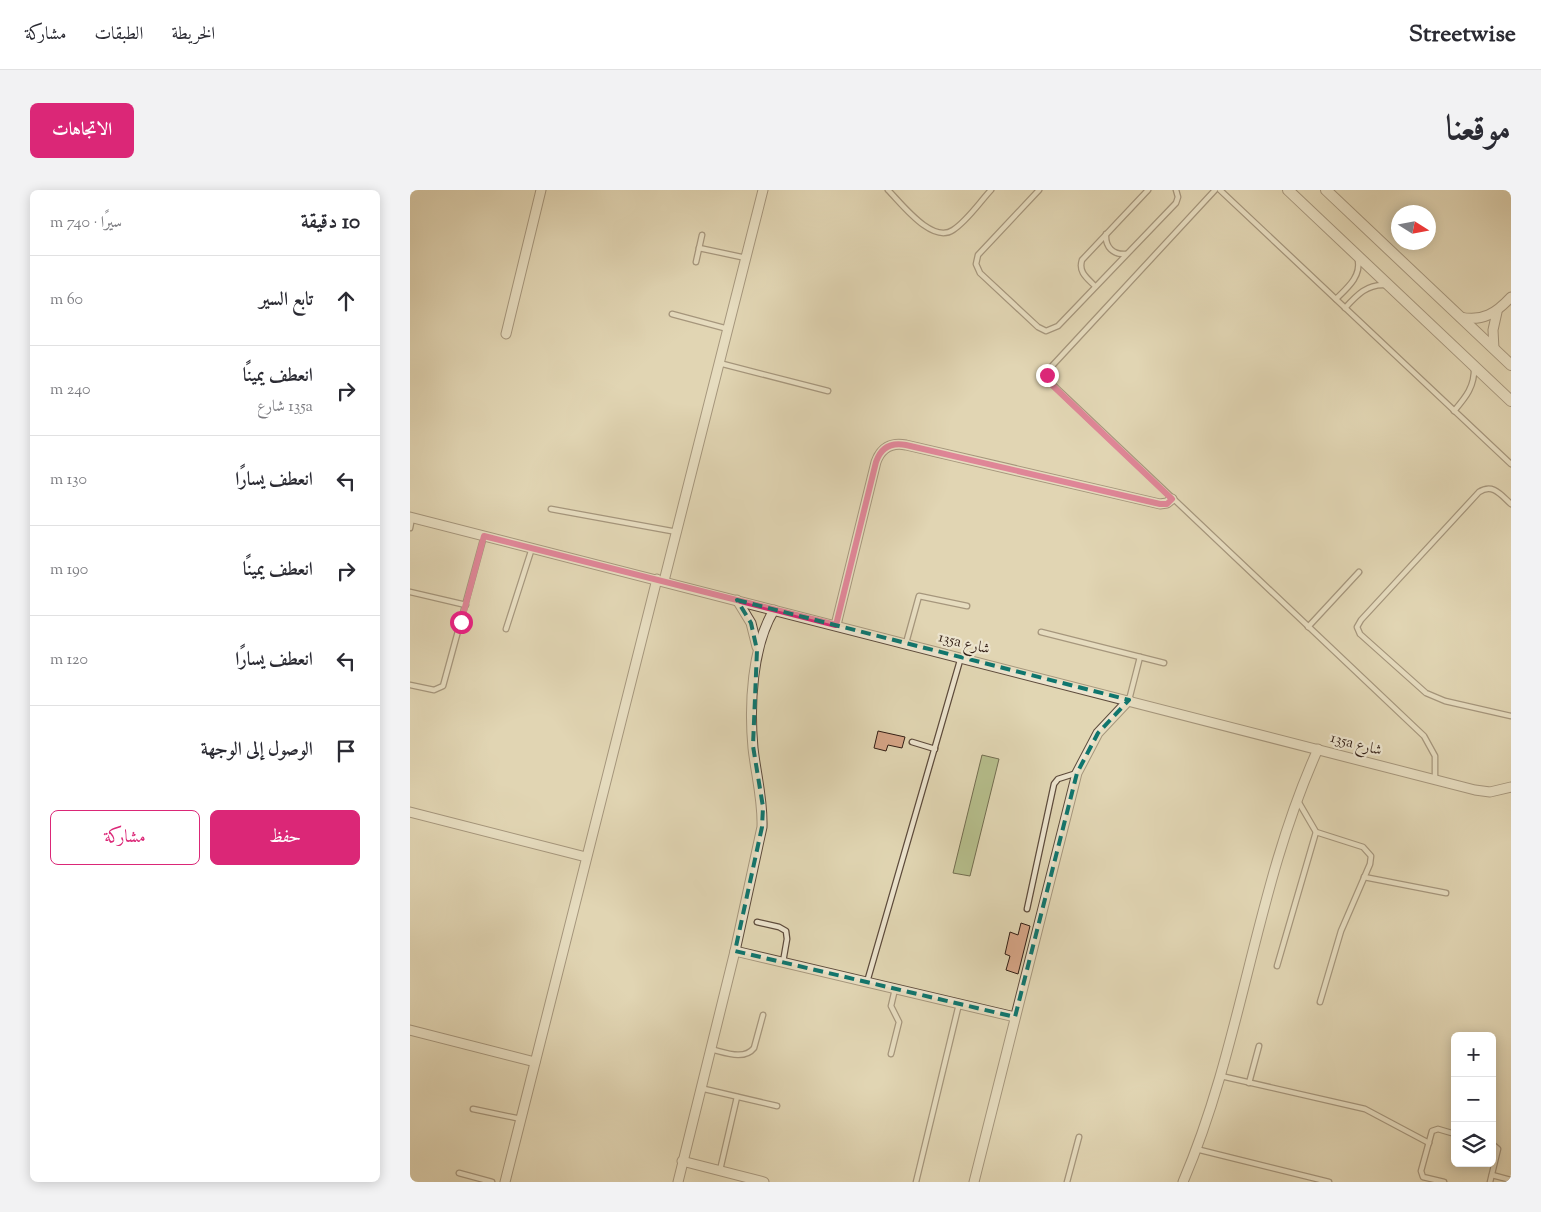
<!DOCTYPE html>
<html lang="ar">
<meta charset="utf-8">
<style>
:root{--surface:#fff;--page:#f2f2f3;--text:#2b2b33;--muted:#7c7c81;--line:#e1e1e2;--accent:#db2777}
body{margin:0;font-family:"Sorts Mill Goudy",Amiri,serif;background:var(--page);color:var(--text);direction:rtl}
.controls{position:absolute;right:15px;bottom:15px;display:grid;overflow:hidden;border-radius:8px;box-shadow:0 2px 12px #0003}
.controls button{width:45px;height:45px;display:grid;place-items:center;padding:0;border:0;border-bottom:1px solid var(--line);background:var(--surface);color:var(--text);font:25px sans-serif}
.compass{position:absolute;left:981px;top:15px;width:45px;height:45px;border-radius:50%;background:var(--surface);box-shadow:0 2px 12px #0003;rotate:101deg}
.stop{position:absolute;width:15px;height:15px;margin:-11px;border:4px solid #db2777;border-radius:50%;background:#fff}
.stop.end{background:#db2777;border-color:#fff;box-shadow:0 1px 5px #0008}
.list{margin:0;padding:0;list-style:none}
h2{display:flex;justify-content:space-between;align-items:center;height:65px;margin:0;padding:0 20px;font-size:21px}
h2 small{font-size:16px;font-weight:400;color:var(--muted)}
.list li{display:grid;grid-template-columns:32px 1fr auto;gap:15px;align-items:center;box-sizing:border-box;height:90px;padding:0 20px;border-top:1px solid var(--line)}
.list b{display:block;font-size:19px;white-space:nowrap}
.list p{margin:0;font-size:16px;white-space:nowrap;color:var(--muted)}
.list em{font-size:16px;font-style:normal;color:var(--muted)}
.actions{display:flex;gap:10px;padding:15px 20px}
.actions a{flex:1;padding:11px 0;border:1px solid var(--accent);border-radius:8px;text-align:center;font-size:18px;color:var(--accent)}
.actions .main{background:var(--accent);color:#fff}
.icon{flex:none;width:28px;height:28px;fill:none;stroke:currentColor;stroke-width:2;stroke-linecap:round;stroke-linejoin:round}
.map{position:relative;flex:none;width:1101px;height:992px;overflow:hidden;direction:ltr;border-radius:8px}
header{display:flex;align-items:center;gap:30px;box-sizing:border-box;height:70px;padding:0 25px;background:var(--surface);border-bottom:1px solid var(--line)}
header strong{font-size:24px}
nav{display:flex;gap:28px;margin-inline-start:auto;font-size:18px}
.intro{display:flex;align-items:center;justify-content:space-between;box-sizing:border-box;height:120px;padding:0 30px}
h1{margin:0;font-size:35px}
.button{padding:12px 22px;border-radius:8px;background:var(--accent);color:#fff;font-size:18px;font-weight:700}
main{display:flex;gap:30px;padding:0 30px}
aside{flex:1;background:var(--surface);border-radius:8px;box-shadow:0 2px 12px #0003}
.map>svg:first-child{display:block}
.green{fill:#b5bd8b;stroke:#736d50}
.building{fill:#d6a587;stroke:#311d14}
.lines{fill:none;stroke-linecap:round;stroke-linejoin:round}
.service-casing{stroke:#5d4b3c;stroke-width:7}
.minor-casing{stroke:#5d4b3c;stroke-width:11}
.tertiary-casing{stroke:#5d4b3c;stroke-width:12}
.service{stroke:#ece4ce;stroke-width:4.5}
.minor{stroke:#ece4ce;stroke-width:9}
.tertiary{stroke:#ece4ce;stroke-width:10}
.route{stroke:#db2777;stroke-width:6}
.marked{fill:none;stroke:#0f766e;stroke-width:4;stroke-dasharray:10 6;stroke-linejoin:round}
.labels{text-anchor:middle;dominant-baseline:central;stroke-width:4.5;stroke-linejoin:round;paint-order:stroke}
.street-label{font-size:15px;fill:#311d14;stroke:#ece4ce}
</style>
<header>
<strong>Streetwise</strong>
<nav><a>الخريطة</a><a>الطبقات</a><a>مشاركة</a></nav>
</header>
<div class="intro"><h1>موقعنا</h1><a class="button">الاتجاهات</a></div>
<main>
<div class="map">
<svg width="1101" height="992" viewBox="0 0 1101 992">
<rect width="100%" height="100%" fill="#e1d6b3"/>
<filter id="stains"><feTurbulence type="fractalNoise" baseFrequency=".004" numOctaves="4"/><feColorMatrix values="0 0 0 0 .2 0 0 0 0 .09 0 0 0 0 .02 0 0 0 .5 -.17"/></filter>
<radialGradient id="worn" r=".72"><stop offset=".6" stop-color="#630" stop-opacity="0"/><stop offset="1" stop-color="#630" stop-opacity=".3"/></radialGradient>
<polygon class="green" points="572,565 589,569 560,686 543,683"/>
<g class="building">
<polygon points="468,541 495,547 492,558 478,555 476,561 464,558"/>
<polygon points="611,733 620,736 608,784 596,780 600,766 595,764 600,742 608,745"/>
</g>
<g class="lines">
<g class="service-casing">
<g id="service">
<path d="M 478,0 C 492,14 522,54 543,40 C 557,31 569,13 581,0"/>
<polyline points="629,0 568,65 566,74 570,83 628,137 636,141 648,136 766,13 768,7 766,0"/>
<polyline points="805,0 642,176 638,180 638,190 1014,546 1025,566 1025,590"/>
<polyline points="810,0 1101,274"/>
<path d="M 696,44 C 695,57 703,65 716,64"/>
<polyline points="289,58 336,68"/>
<polyline points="286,72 292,45"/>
<path d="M 685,96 C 677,88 668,82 672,70 L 738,0"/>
<path d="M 926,109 C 937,98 951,87 948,70"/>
<path d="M 935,118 C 947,105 957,94 975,95"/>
<polyline points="262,124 318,139"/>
<polyline points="309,173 418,201"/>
<path d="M 1044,221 C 1056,207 1065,196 1064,177"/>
<path d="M 1101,314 C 1091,305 1083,293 1069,302 L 951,430 L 947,437 L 950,444 L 1016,503 L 1035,511 L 1101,526"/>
<polyline points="141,319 267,342"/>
<polyline points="0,338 2,328"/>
<polyline points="0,402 56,415"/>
<polyline points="898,437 949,382"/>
<polyline points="96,439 122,358"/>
<polyline points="631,442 754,473"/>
<polyline points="496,453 509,406 557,416"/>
<polyline points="0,495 24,500 33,496 74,346"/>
<polyline points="719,510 730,467"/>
<polyline points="502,552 525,559"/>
<polyline points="888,611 906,642 953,657 961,666 960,674 931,741 910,812"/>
<polyline points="954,687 1036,703"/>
<polyline points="617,719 644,594 648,589 667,583"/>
<polyline points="347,732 369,737 376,741 377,749 373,772"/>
<polyline points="867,776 906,642"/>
<polyline points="457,792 551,467"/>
<path d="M 300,859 C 314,862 334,871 344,858 L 353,825"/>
<polyline points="481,864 489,832 481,816 485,799"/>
<polyline points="811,886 955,919 1019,953"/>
<polyline points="839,893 849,856"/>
<polyline points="290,898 367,916"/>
<polyline points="63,919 111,929"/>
<polyline points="786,959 919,992"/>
<polyline points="310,980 327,907"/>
<polyline points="49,983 82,992"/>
<polyline points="1082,985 1101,990"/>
<polyline points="506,992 549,814"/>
<polyline points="657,992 669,947"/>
<polyline points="1034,992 1013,987 1011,981 1022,941 1028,939 1045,944"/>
<polyline points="1080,992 1088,959 1082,954"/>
</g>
</g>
<g class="minor-casing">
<g id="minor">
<path d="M 1050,127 C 1073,132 1086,123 1101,107"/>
<polyline points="96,144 131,0"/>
<polyline points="1084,159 1083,140 1087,122"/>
<polyline points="0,327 1065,600 1080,602 1101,597"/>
<polyline points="254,391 353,0"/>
<polyline points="327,410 341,433 347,457"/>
<path d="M 426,435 L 466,272 C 471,258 481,252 496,255 L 750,314 L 757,313 L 762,309"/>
<polyline points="0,622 176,667"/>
<polyline points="325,761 605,827"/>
<polyline points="0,840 125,872"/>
<polyline points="272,971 354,992"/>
<polyline points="95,992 247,389"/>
<path d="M 268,992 L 325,761 L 352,637 C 353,610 346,585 343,558 C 339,515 342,456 364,420"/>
<polyline points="564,992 667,583 688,543 719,510"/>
<path d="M 773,992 C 833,852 845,698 908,559"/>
</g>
</g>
<g class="tertiary-casing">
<g id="tertiary">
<polyline points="878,0 1101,211"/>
<polyline points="916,0 1101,175"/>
</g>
</g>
<use href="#service" class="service"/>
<use href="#minor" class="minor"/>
<use href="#tertiary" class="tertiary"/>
</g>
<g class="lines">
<path class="route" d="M 51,432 L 74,346 L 426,435 L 466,272 C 471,257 481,252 496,255 L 750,314 L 757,314 L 762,309 L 641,194 L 637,185"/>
</g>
<path d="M0 0H1101V992H0ZM 327,410 L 719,510 L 688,543 L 667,583 L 605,827 L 325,761 L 352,637 L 353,617 L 343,556 L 347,460 L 341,433 Z" fill="#e1d6b3" fill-opacity=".55" fill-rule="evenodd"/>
<path class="marked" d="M 327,410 L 719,510 L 688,543 L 667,583 L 605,827 L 325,761 L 352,637 L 353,617 L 343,556 L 347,460 L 341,433 Z"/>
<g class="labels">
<g class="street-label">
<text transform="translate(554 454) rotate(14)">135a شارع</text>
<text transform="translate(946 555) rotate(15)">135a شارع</text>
</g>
</g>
<rect width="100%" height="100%" filter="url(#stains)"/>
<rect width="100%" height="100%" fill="url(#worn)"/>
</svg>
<div class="controls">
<button>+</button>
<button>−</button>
<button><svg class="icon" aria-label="layers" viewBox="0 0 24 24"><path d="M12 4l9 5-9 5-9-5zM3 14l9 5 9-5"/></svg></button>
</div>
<svg class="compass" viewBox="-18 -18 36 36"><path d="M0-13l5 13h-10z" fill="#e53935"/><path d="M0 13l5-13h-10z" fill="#7c7c81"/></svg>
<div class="stop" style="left:51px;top:432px"></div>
<div class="stop end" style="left:637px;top:185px"></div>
</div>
<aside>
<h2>10 دقيقة<small>سيرًا · 740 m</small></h2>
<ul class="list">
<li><svg class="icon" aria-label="ahead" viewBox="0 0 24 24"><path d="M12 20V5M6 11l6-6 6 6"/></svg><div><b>تابع السير</b></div><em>60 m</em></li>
<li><svg class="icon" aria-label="right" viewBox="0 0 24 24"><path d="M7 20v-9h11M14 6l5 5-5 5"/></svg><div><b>انعطف يمينًا</b><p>135a شارع</p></div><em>240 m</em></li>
<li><svg class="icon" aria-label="left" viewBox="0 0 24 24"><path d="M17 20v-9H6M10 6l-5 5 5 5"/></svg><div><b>انعطف يسارًا</b></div><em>130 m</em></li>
<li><svg class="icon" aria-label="right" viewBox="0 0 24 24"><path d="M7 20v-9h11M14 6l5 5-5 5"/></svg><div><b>انعطف يمينًا</b></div><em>190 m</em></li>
<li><svg class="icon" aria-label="left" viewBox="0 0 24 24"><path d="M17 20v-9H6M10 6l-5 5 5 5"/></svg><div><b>انعطف يسارًا</b></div><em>120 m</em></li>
<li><svg class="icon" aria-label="arrive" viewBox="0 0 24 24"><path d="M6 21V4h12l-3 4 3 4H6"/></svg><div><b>الوصول إلى الوجهة</b></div></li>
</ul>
<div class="actions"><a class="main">حفظ</a><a>مشاركة</a></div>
</aside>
</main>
